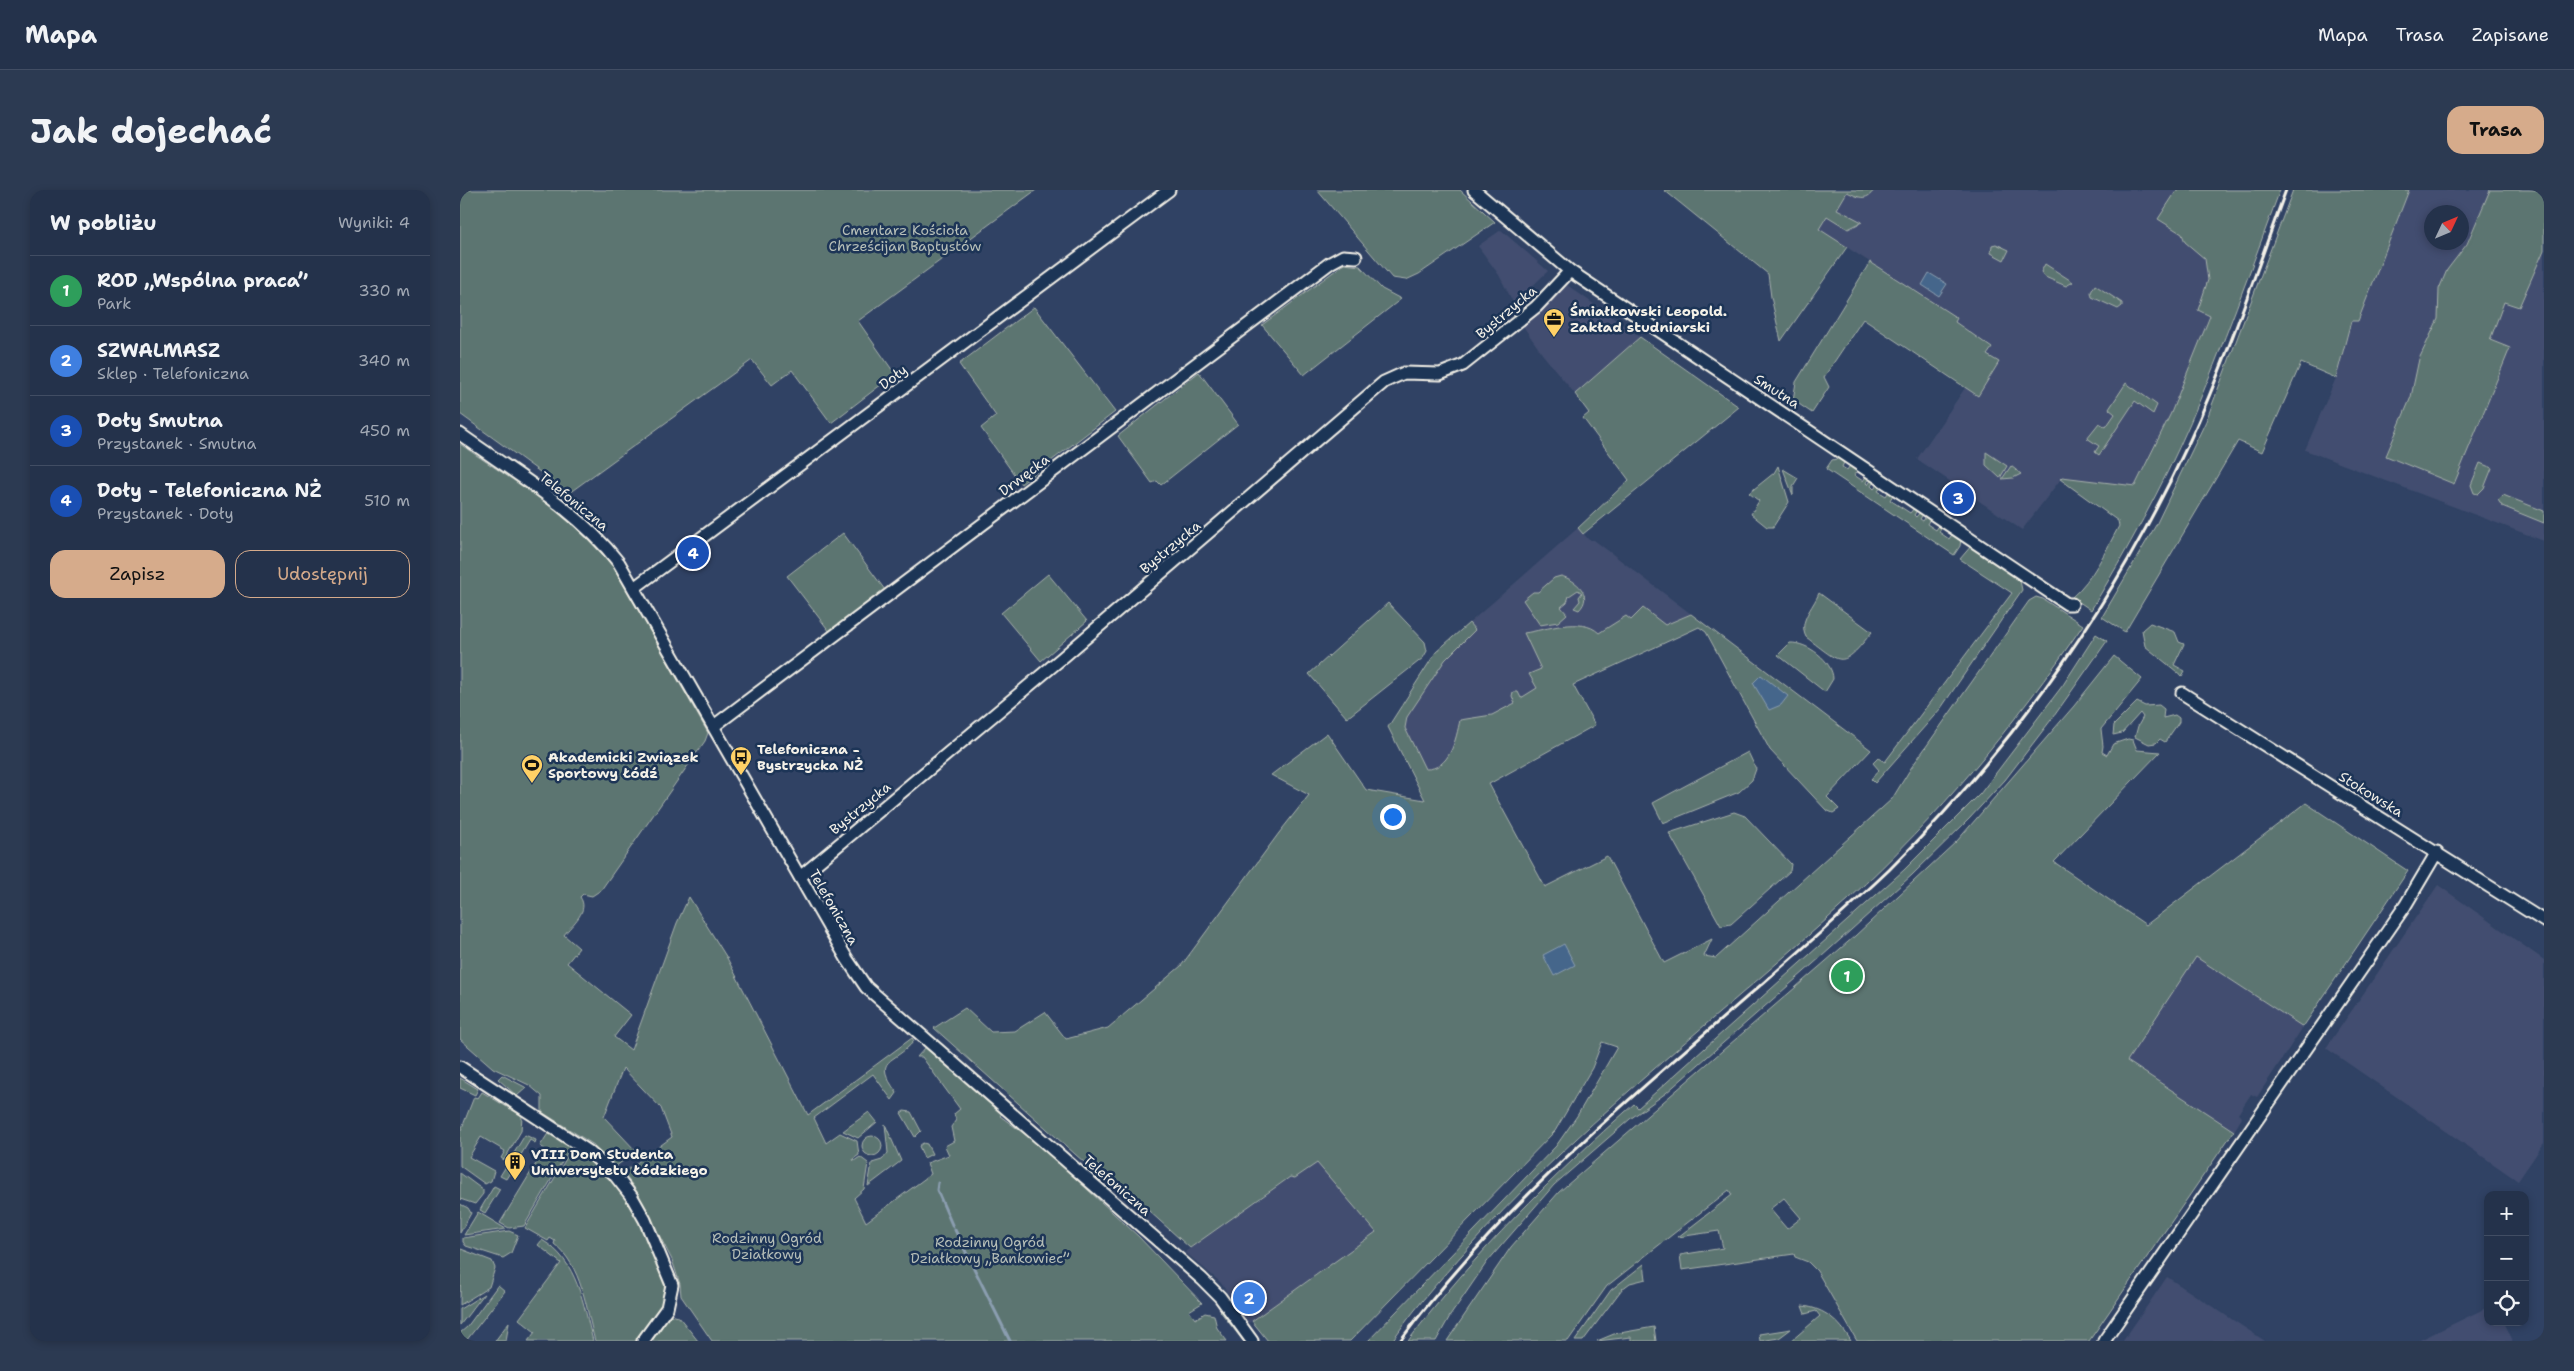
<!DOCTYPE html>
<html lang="pl">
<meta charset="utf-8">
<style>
:root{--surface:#24324b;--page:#2c3a52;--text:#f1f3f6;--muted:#a3aab5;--line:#414d63;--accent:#d6ab8b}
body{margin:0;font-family:"Shantell Sans",sans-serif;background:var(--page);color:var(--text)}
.controls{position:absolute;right:15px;bottom:15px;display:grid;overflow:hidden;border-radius:10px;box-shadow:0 2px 8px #0003}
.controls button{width:45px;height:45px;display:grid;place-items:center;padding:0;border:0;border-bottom:1px solid var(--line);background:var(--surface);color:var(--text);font:25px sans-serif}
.compass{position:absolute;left:1964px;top:15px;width:45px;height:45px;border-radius:50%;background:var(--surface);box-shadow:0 2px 8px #0003;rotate:46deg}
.you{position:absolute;left:932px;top:626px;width:18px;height:18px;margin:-12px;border:4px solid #fff;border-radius:50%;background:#1a73e8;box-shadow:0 0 0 8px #1a73e833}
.badge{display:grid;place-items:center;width:32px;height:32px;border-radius:50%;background:var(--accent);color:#fff;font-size:16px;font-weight:700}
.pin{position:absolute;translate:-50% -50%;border:2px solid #fff;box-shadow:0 1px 5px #0006}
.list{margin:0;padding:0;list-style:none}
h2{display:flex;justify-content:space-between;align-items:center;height:65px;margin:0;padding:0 20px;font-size:21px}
h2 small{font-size:16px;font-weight:400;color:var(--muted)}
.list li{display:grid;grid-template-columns:32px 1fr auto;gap:15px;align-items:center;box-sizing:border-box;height:70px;padding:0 20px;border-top:1px solid var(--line)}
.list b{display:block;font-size:19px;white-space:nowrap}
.list p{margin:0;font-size:16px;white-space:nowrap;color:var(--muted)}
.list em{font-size:16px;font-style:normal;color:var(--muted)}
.actions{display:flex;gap:10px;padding:15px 20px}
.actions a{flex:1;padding:11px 0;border:1px solid var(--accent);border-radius:15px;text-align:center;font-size:18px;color:var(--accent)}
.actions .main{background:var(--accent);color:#111}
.icon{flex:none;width:28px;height:28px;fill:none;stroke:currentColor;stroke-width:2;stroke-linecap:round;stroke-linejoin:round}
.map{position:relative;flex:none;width:2084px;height:1151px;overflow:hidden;border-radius:15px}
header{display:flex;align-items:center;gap:30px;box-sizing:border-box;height:70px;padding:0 25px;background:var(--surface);border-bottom:1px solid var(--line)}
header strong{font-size:24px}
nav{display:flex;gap:28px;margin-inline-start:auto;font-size:18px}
.intro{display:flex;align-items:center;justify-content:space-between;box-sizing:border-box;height:120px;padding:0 30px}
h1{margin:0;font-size:35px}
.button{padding:12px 22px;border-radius:15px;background:var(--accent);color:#111;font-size:18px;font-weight:700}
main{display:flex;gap:30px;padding:0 30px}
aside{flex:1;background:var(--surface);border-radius:15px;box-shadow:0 2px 8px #0003}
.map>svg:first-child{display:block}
.built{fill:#424e70;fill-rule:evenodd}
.green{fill:#5b7471;stroke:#a8b2ac;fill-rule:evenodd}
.water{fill:#45668b;stroke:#8b9eb0}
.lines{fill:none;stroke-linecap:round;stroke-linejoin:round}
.stream{stroke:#8b9eb0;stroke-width:3}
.minor-casing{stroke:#f4f1e8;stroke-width:15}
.minor{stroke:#1d3557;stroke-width:11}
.rail{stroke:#f4f1e8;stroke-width:3}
.labels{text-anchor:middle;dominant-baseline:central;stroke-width:5;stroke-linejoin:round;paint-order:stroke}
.park-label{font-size:14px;fill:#b7bfb8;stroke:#1d3557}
.poi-label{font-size:14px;font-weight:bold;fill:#f4f1e8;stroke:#1d3557;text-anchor:start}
.street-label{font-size:14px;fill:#f4f1e8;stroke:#1d3557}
</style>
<header>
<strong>Mapa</strong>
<nav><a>Mapa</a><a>Trasa</a><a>Zapisane</a></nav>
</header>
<div class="intro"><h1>Jak dojechać</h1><a class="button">Trasa</a></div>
<main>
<aside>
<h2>W pobliżu<small>Wyniki: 4</small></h2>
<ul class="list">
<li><span class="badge" style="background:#2e9e5b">1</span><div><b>ROD „Wspólna praca”</b><p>Park</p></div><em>330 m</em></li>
<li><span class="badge" style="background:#3f7fe0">2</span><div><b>SZWALMASZ</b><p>Sklep · Telefoniczna</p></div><em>340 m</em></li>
<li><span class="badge" style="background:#1a4fb4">3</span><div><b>Doły Smutna</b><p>Przystanek · Smutna</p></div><em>450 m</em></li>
<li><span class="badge" style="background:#1a4fb4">4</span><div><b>Doły - Telefoniczna NŻ</b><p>Przystanek · Doły</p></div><em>510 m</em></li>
</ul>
<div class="actions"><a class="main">Zapisz</a><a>Udostępnij</a></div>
</aside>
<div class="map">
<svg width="2084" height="1151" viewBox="0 0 2084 1151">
<rect width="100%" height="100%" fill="#304264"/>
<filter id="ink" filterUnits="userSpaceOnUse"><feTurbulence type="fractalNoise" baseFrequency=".02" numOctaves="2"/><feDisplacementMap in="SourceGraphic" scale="10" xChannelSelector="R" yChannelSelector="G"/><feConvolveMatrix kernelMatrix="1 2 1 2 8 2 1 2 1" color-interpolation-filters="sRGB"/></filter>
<g filter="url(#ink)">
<g class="built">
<polygon points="1371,0 1765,0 1784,27 1733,177 1700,253 1658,331 1600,290 1562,340 1457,269 1532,158 1495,132 1497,128 1349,33"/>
<path d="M 1949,0 L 2084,0 L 2084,351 L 1845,260 L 1876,188 L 1891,131 L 1898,131 ZM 1971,22 L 2001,22 L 2001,52 L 1971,52 Z"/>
<polygon points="1041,40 1088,81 1054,114 1039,85 1018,56"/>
<polygon points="1107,95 1180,147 1115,204 1083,165 1063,136"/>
<polygon points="1118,338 1129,350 1134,350 1231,424 1103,482 966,611 928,537 976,462"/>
<polygon points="1978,695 2084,770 2084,953 2058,991 1866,858"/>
<polygon points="1736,766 1843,837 1797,907 1791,904 1778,924 1782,928 1774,941 1667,871"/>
<polygon points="857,972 916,1042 789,1133 760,1092 725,1062 831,987 835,988"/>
<polygon points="1707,1087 1805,1151 1663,1151"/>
<polygon points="2028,1117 2028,1132 2044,1132 2053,1151 1958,1151"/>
</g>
<g class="green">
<polygon points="0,0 576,0 398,131 435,184 371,233 332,180 312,195 292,170 109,303 0,224"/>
<polygon points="857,0 1000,0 1035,32 959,84 946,90 932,88"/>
<path d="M 1204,0 L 1414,0 C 1406,12 1398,7 1387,2 L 1377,19 L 1402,32 L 1388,39 L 1367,26 L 1359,39 L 1387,57 L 1321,151 L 1311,107 L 1308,84 Z"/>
<path d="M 1717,0 L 1820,0 C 1791,78 1763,157 1730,233 C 1702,298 1667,360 1631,420 L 1612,407 C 1633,389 1646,360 1659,336 L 1658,331 L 1600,289 L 1602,287 L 1675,296 L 1711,223 L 1750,126 L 1738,120 L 1748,90 L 1745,69 L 1725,52 L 1722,44 L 1698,29 Z"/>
<polygon points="1833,0 1949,0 1898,131 1891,131 1876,188 1841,173 1802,262 1778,251 1665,442 1642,427 1696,335 1746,231"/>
<polygon points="2030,0 2084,0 2084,60 2059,117 2044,112 2030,150 2050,158 1994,294 1926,266 1951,207 1959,169 1978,129 1979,99 1987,80 2007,54"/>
<polygon points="1536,54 1549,60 1544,70 1531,63 1532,55"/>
<polygon points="1410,72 1497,128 1495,132 1532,158 1527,165 1539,172 1518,206 1403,129 1364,187 1369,197 1352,223 1333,210 1336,192"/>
<polygon points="884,74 900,76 922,99 941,109 844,185 802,135"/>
<polygon points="1585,74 1613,92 1606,96 1585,87 1581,82"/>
<polygon points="1635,95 1662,113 1662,116 1658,119 1632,107 1631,102"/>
<polygon points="574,117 655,222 561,294 521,238 536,226 499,174"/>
<polygon points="1180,147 1279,217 1123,344 1118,338 1169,290 1123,228 1129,223 1115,204"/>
<polygon points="739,182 778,234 701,295 697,291 692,293 658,246"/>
<polygon points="1666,193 1697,215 1693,224 1675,211 1639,265 1635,262 1639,256 1627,248 1639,233 1646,237 1655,224 1649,219"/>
<path d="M 0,254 C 54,292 117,327 156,381 L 248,543 L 245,551 L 141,700 L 132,706 L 123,704 L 120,707 C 130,721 112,734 104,745 L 119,758 L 107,773 L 171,825 L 154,847 L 171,860 L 217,733 L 229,707 L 267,768 L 348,925 L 452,848 L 454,851 C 434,875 411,867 437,903 L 432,910 L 413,884 L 354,928 L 366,953 L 380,943 L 397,951 L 399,965 L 393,969 L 394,971 L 400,967 L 408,973 L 404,999 L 394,1008 L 406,1032 L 471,984 L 467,973 L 489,965 L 485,956 L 494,951 L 491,937 L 496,930 L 494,924 L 500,919 L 462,867 L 457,867 L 466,857 L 543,922 L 540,926 L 578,954 L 678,1046 L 742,1113 L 729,1121 L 735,1129 L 745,1123 L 754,1125 L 757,1138 L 767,1151 L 252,1151 L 221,1106 L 220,1094 L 212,1070 L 176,1000 L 163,983 L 212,947 L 201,918 L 163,878 L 144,927 L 176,961 L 155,977 L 134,957 L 134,955 L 82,922 L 82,906 L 69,895 L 33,878 L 0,849 Z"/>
<polygon points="1526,262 1547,276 1540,288 1526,275"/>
<polygon points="1381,268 1385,270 1382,277 1387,280 1391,274 1398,279 1394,285 1403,291 1407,285 1409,287 1406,293 1408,295 1412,289 1415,290 1411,296 1414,299 1419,293 1422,295 1418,301 1426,306 1430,300 1434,303 1430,310 1450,323 1455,317 1458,319 1454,325 1456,327 1461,321 1464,323 1460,329 1463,331 1467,325 1471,327 1467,334 1476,340 1480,334 1483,336 1479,342 1489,349 1493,343 1501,349 1500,356 1494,365 1366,279 1372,270"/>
<polygon points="2020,273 2032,278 2024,298 2018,304 2014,303 2011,295"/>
<polygon points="1318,276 1329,312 1313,337 1307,337 1291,324 1299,311 1289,303 1314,283"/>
<polygon points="1551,276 1561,284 1553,288 1542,289"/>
<polygon points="1323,279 1338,288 1333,296 1333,305"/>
<polygon points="2043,305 2084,321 2084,333 2042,316 2038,310"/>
<polygon points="383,343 425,400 370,442 327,386"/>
<polygon points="1512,355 1559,386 1562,400 1481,518 1415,593 1411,589 1419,580 1413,573 1418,568 1425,572 1552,403 1500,369"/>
<polygon points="588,384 627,431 581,471 541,423"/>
<path d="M 1101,386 C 1116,390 1134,405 1119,420 L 1114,418 L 1120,411 L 1119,407 L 1122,403 L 1118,400 L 1109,406 L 1107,412 L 1101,417 L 1107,424 L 1098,432 L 1080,435 L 1063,410 L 1073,402 L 1078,402 L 1094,388 Z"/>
<path d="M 1359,403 L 1412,442 C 1381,480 1383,475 1346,447 C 1338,431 1353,418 1359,403 Z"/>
<path d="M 1576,407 L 1583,409 L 1623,435 C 1555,535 1478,627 1389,709 C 1267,821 1134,921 1022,1043 C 990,1078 958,1113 932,1151 L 908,1151 L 1096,956 L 1117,926 L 1157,857 L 1142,852 L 1132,878 L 1095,941 L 890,1151 L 808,1151 L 792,1131 L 916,1042 L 857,973 L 835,988 L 830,987 L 730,1058 L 638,975 L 634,981 L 474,838 L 505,818 L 531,842 L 555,841 L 585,822 L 606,849 L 648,838 L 721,776 L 819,643 L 849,605 L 811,585 L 867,543 L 906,600 L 965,610 L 928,537 L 976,462 L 1009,433 L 1015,440 L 985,470 L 947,527 L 945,538 L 965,579 C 990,580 996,549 1000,530 L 1032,525 L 1055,513 L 1052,506 L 1053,502 L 1058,502 L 1061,508 L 1077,498 L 1069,484 L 1081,479 L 1064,443 C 1086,440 1121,426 1139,443 L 1166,426 L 1171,430 L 1183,418 L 1205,435 L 1231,424 L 1411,560 L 1367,607 L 1379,619 L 1373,623 L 1366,620 L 1310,560 L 1246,442 L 1239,437 L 1113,495 L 1135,535 L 1029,594 L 1085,697 L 1147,666 L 1204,773 L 1252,749 L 1244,766 L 1256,768 L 1432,609 L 1451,578 L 1569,411 Z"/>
<polygon points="928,413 965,452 967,461 963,468 887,528 849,484"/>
<polygon points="1690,433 1715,442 1719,452 1724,454 1714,475 1725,481 1722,486 1685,456 1682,440"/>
<path d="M 1636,444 L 1647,451 L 1594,526 L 1545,590 L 1509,629 L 1452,685 L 1361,767 L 1206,903 L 1170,929 L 1094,995 L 1027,1072 L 990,1126 L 976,1151 L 948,1151 C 1015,1063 1092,987 1174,914 L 1178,918 L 1444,680 L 1520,604 L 1603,495 Z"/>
<path d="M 1330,453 C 1347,452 1373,471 1373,489 L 1365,502 L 1318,465 Z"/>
<path d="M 1654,466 L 1682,489 L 1641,539 L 1643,556 L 1642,562 L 1647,565 L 1653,554 L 1668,549 L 1673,550 L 1677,560 L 1700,562 L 1594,672 L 1686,735 L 1846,613 L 1948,681 L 1843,837 L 1736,767 L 1667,871 L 1774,941 L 1629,1151 L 1397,1151 L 1357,1081 L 1348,1072 L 1335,1067 L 1334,1064 L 1222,1080 L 1220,1065 L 1263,1058 L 1259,1041 L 1218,1047 L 1272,1005 L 1269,1000 L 1147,1096 L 1108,1151 L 987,1151 L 1051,1057 L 1099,1002 L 1395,746 L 1497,651 L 1614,516 ZM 1324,1008 L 1341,1028 L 1327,1039 L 1310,1019 Z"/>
<polygon points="1677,512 1685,516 1699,515 1704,519 1703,528 1715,525 1719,528 1719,532 1705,552 1700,549 1696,553 1689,554 1675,547 1678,536 1683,527 1680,523 1662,543 1653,545 1654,535"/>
<polygon points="1288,562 1296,579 1292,590 1279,602 1203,633 1193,613"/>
<polygon points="1274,622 1285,626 1331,674 1330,681 1271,734 1261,736 1209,643"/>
<polygon points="42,885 65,897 66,898 57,906 38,889"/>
<polygon points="0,888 18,899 15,905 0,898"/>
<polygon points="22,902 62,926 61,941 44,970 41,968 45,961 21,947 9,967 34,981 31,991 25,994 0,976 0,943 14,907 18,908"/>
<polygon points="444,921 451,922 461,941 455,947 441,923"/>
<polygon points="409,922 417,932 398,948 383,941"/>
<polygon points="425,934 441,971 408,996 412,973 422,970 428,963"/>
<polygon points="89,942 111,956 64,1036 49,1038 40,1033 85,959 80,956"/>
<polygon points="65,945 76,950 75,953 70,950 46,989 40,986"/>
<circle cx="412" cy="956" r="10"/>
<polygon points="463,953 467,954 472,964 464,968 459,956"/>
<path d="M 113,957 C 158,990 173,1015 195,1065 C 199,1075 207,1087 206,1098 C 206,1118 189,1135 178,1151 L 135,1151 C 126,1119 122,1075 94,1054 L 95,1051 L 90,1048 L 88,1051 L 65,1038 Z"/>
<polygon points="0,983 23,1000 23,1004 15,1014 0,1009"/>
<polygon points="34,996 40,999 25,1023 20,1020"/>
<polygon points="0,1014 8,1018 11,1023 0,1043"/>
<polygon points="18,1022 46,1039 4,1045"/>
<polygon points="49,1041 58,1045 51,1063 43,1068 6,1056 3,1052 3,1048"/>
<path d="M 82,1050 C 118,1071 123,1114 133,1151 L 68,1151 L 75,1142 L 59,1129 L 101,1073 L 78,1055 Z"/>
<polygon points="1,1059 32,1071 35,1078 29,1097 0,1115"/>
<polygon points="1184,1074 1186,1089 1170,1093 1162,1099 1123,1151 1115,1151 1151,1100"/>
<polygon points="38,1095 45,1101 6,1151 0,1151 0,1143 7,1137"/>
<polygon points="24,1104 0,1135 0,1119"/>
<path d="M 1342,1116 C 1365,1118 1380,1132 1391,1151 L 1331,1151 L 1360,1126 L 1356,1121 L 1345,1124 Z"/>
<polygon points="763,1119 786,1151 783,1151 760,1121"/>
<polygon points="209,1125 219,1127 238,1151 189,1151"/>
<polygon points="49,1132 46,1151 35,1151"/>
<polygon points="1194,1137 1196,1151 1171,1151 1171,1147 1137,1151 1154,1144"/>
<polygon points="1331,1139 1319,1148 1300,1151 1299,1144"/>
</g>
<g class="water">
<polygon points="1469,83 1487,94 1479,106 1462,95"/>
<polygon points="1301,485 1328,506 1321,515 1309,520 1293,493"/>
<polygon points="1104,754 1115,775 1094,786 1083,765"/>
</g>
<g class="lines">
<g class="stream">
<polyline points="478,993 477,1000 493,1037"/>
<polyline points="495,1040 550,1151"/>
</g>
<g class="minor-casing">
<g id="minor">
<polyline points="1014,0 1110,81 1607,414 1612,414"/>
<path d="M 0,244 C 54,283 117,319 159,373 L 387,769 L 406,797 L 742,1089 L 760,1107 L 792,1151"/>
<polyline points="174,398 709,0"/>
<polyline points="1722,503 2084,731"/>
<polyline points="254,536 870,73 883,66 896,67"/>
<polyline points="340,687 602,468 924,192 944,183 980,184 1003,175 1076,117 1110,81"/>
<polyline points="0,877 128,961 154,984 172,1007 185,1030 212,1095 207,1118 183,1151"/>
<polyline points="1644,1151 1945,716 1977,662"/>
</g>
</g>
<use href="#minor" class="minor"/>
<path class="rail" d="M 940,1151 C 1076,968 1265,836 1429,680 C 1554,556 1656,410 1730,250 C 1767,169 1795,84 1826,0"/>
</g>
</g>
<defs>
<g id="office-pin" transform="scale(1.125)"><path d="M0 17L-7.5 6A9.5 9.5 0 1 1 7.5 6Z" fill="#ffd166" stroke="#1d3557"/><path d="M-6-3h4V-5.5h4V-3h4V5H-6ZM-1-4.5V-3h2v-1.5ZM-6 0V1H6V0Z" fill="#111"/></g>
<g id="bus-pin" transform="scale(1.125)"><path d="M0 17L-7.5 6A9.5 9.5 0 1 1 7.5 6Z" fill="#ffd166" stroke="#1d3557"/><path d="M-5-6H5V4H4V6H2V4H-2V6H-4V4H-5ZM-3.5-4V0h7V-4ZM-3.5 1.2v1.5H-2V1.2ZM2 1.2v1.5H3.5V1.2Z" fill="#111"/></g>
<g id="stadium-pin" transform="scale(1.125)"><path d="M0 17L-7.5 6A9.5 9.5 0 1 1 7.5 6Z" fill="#ffd166" stroke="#1d3557"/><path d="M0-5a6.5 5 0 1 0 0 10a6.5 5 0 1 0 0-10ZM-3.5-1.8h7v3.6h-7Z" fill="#111"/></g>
<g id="building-pin" transform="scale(1.125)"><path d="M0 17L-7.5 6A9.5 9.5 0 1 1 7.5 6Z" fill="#ffd166" stroke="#1d3557"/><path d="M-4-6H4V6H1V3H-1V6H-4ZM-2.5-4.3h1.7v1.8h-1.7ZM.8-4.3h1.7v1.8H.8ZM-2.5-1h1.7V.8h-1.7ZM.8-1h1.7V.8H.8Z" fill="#111"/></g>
</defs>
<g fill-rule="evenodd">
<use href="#office-pin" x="1094" y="129"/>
<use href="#bus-pin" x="281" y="567"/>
<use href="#stadium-pin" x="72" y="575"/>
<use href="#building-pin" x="55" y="972"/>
</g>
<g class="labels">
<g class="park-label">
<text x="445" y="40">Cmentarz Kościoła<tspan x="445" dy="16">Chrześcijan Baptystów</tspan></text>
<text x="307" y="1048">Rodzinny Ogród<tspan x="307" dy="16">Działkowy</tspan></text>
<text x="530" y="1052">Rodzinny Ogród<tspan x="530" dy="16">Działkowy „Bankowiec”</tspan></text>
</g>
<g class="poi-label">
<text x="1110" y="121">Śmiałkowski Leopold.<tspan x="1110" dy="16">Zakład studniarski</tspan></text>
<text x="297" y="559">Telefoniczna -<tspan x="297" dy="16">Bystrzycka NŻ</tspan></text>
<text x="88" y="567">Akademicki Związek<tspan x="88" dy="16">Sportowy Łódź</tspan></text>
<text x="71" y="964">VIII Dom Studenta<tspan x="71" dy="16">Uniwersytetu Łódzkiego</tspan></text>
</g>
<g class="street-label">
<text transform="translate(1046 122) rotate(-40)">Bystrzycka</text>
<text transform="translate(433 187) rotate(-37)">Doły</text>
<text transform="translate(1317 201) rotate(33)">Smutna</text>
<text transform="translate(564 285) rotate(-37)">Drwęcka</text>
<text transform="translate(114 311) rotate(39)">Telefoniczna</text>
<text transform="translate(710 357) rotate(-40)">Bystrzycka</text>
<text transform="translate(1911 604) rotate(32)">Stokowska</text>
<text transform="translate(400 618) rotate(-39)">Bystrzycka</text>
<text transform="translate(374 717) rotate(60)">Telefoniczna</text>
<text transform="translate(657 995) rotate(41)">Telefoniczna</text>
</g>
</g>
</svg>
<div class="controls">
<button>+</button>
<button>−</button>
<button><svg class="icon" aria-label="locate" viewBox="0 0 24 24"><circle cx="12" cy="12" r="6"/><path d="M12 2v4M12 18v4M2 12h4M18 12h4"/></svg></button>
</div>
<svg class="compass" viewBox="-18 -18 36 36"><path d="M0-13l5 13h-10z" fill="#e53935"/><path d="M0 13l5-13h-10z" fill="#a3aab5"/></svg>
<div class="you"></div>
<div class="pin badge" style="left:1387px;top:786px;background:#2e9e5b">1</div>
<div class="pin badge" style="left:789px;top:1108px;background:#3f7fe0">2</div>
<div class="pin badge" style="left:1498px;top:308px;background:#1a4fb4">3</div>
<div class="pin badge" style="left:233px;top:363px;background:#1a4fb4">4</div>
</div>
</main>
